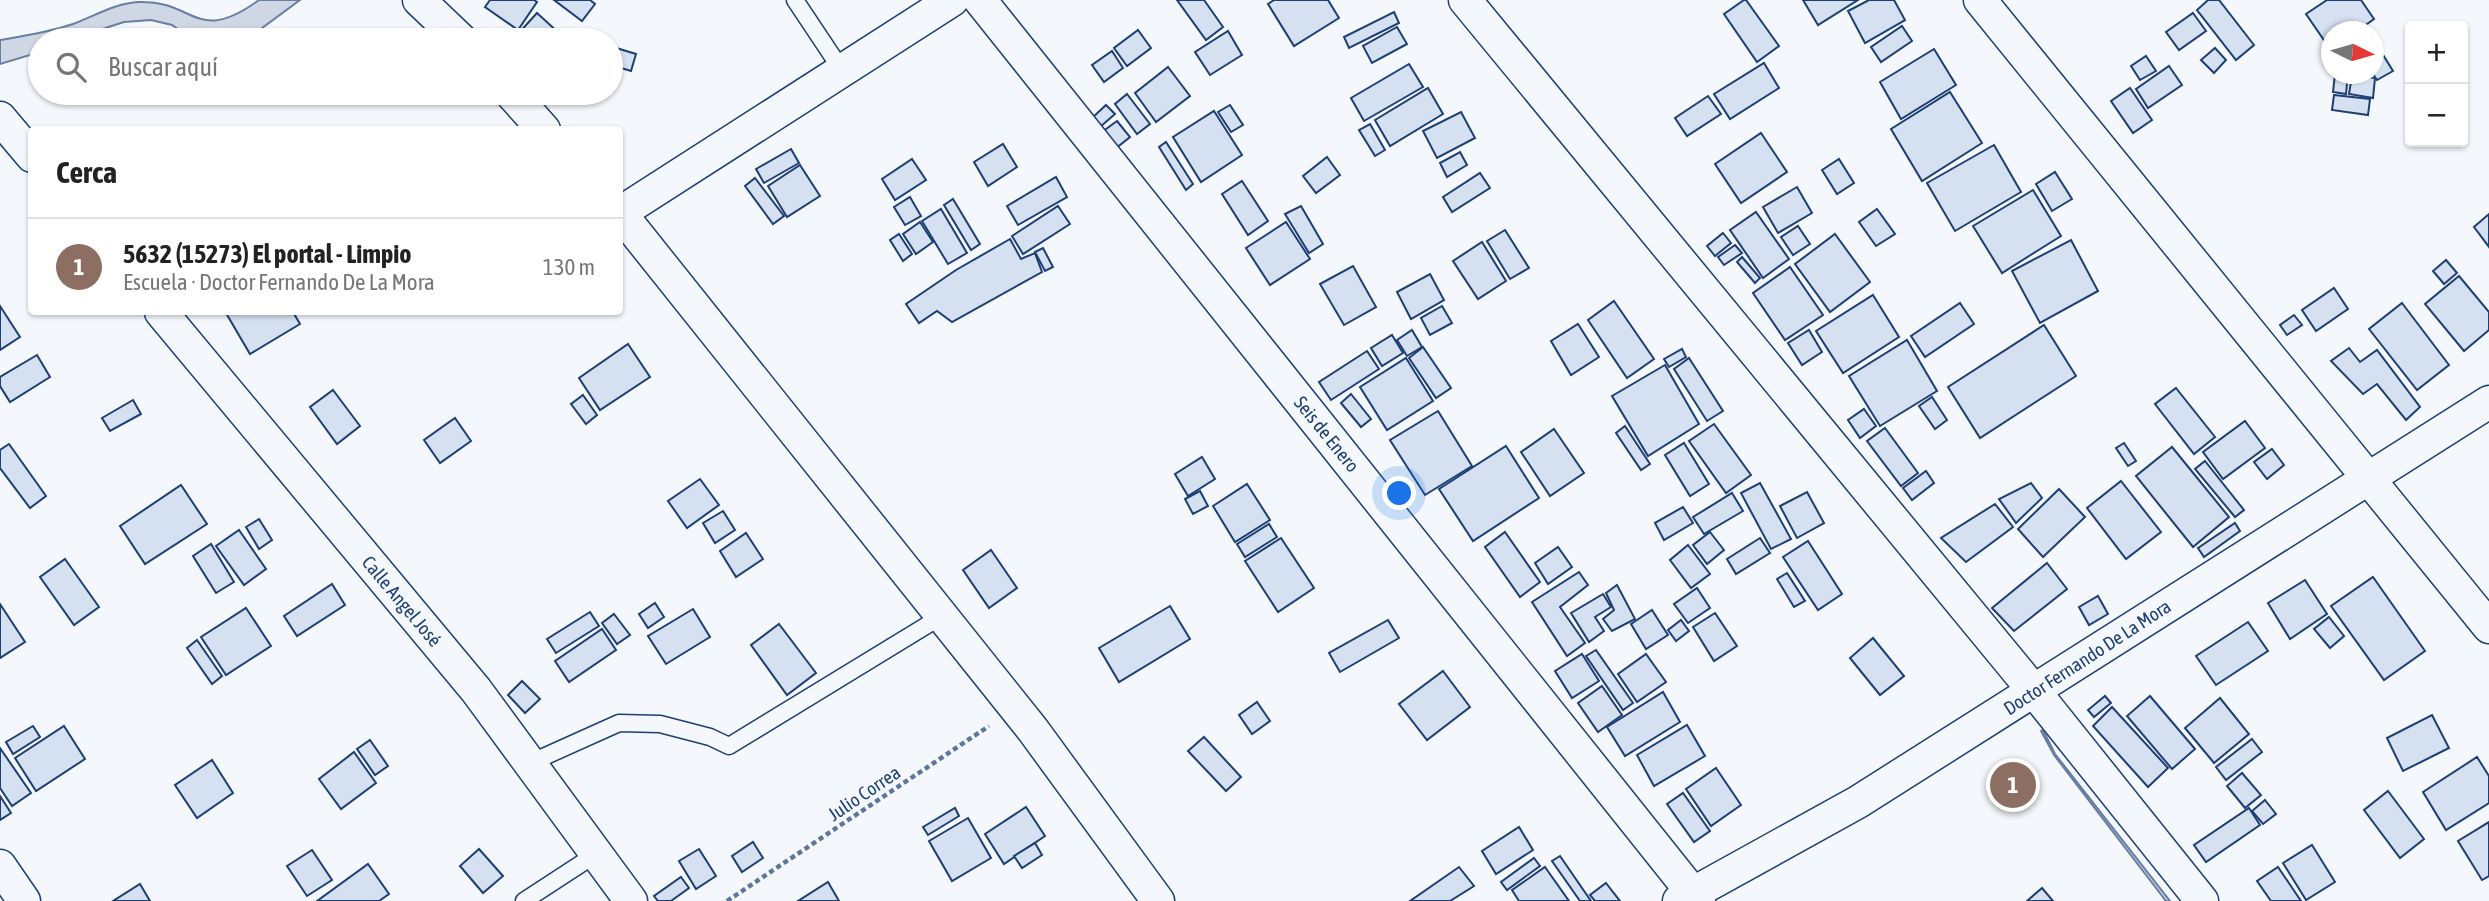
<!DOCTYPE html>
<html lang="es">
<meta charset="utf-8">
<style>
:root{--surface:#fff;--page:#f6f6f6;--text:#222;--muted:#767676;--line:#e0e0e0;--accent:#c62828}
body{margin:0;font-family:"Asap Condensed",sans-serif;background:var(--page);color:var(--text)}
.controls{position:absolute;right:21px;top:21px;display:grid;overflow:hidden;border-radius:7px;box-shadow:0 2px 5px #0004}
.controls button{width:63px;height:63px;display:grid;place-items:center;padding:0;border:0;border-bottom:2px solid var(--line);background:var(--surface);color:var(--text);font:35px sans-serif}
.compass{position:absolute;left:2321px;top:21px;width:63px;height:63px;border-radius:50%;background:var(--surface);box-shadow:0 2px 5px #0004;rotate:95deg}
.you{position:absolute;left:1400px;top:494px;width:24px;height:24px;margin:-18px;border:5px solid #fff;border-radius:50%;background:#1a73e8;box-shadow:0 0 0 10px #1a73e833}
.badge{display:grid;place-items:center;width:46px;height:46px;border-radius:50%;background:var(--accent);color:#fff;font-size:23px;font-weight:700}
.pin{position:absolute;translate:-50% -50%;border:4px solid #fff;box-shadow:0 2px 7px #0006}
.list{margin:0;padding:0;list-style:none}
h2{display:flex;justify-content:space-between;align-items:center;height:91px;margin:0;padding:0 28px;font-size:30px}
h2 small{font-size:23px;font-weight:400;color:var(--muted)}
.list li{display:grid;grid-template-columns:46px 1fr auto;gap:21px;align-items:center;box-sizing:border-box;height:98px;padding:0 28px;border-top:2px solid var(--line)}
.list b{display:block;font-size:26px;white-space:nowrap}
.list p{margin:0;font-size:23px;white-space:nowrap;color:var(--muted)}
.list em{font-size:23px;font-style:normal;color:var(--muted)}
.icon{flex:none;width:38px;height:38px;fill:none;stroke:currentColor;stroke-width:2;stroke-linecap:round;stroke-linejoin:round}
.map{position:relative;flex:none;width:2489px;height:901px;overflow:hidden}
.search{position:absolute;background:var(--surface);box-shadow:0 2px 5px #0004;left:28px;top:28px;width:595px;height:77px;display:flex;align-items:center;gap:18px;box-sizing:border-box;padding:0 24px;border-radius:38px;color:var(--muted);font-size:26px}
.panel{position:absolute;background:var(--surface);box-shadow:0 2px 5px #0004;left:28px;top:126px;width:595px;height:189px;border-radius:7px}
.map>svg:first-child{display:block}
.water{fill:#cfd7e4;stroke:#687fa3;stroke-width:2}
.building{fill:#d5e0f0;stroke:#1d3f73;stroke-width:2}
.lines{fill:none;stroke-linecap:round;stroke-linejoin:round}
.service-casing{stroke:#1d3f73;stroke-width:19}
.minor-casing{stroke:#1d3f73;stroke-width:35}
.path{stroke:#5e769c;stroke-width:4.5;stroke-dasharray:5 3.5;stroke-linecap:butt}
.service{stroke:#f4f7fb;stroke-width:16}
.minor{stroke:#f4f7fb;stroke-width:32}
.labels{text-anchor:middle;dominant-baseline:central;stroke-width:5;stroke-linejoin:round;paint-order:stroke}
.street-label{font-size:19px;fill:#1d3f73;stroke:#f4f7fb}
</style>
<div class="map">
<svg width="2489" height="901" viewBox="0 0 2489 901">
<rect width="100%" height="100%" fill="#f4f7fb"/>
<g class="water">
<path d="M 259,0 L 300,0 L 246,40 L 193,40 L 172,25 L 151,20 L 124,22 L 68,40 L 40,40 L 40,52 L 0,64 L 0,40 C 24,36 50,32 73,24 C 95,16 115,3 139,2 C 195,0 196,46 259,0 Z"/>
<polygon points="2043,730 2055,754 2170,901 2166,901 2054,755 2041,731"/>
</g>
<g class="building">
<polygon points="490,0 534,0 537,2 518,30 485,7"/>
<polygon points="554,0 590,0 595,4 582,21"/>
<polygon points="1177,0 1204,0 1223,27 1206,40"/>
<polygon points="1274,0 1328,0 1339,18 1294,46 1268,4"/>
<polygon points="1744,0 1746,0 1779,46 1757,62 1724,14"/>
<polygon points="1803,0 1858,0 1818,25"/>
<polygon points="1869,0 1894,0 1905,20 1865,43 1848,11"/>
<polygon points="2208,0 2219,0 2254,45 2236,60 2197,10"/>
<polygon points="2327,0 2361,0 2374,19 2356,32 2332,32 2330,49 2306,14"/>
<polygon points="1394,12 1399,23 1349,48 1344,37"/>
<polygon points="537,13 559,33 553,40 520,40 516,36"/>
<polygon points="2193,13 2206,31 2179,50 2166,32"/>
<polygon points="1902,26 1912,41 1881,62 1871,47"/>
<polygon points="1397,27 1407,44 1372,63 1363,46"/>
<polygon points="1138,30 1151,48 1127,66 1114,48"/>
<polygon points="1228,31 1242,55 1210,75 1195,52"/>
<polygon points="613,47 636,54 631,71 611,65"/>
<polygon points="2215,48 2226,60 2214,73 2201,60"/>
<polygon points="1934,49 1956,85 1901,119 1880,82"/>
<polygon points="2380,50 2393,71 2377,80 2373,74 2374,53"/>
<polygon points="1112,51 1123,68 1104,82 1092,65"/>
<polygon points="2146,56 2156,71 2140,80 2131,66"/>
<polygon points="1764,63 1779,88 1730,119 1714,94"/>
<polygon points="1409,64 1423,87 1364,121 1351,98"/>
<polygon points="2169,66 2182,85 2148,108 2136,89"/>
<polygon points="1168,67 1190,96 1156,122 1135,93"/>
<polygon points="2335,74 2348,74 2346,94 2333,92"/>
<polygon points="2352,75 2375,78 2373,98 2349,94"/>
<polygon points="1428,88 1443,114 1390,146 1375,120"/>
<polygon points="2130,88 2152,120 2133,133 2111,101"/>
<polygon points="1950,92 1982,143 1922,181 1891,129"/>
<polygon points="1127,94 1150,124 1137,134 1115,104"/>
<polygon points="2334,95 2370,99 2368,115 2332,110"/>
<polygon points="1708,96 1721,114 1687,136 1675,118"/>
<polygon points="1106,105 1115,114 1100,127 1092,118"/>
<polygon points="1230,105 1243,125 1231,132 1218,112"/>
<polygon points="1214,111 1242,155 1201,182 1173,137"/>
<polygon points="1461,112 1475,138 1437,158 1423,131"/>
<polygon points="1117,121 1130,137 1115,149 1102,132"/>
<polygon points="1370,124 1385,150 1375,156 1359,130"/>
<polygon points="1761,133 1787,172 1741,203 1715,164"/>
<polygon points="1166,142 1193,184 1186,190 1159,147"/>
<polygon points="1003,144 1017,167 988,186 974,162"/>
<polygon points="1994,145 2021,192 1955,231 1927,183"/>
<polygon points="791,149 799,163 764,183 756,169"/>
<polygon points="1460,152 1467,165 1447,177 1440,163"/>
<polygon points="1327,157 1340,175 1316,193 1303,176"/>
<polygon points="912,159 926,180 895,200 882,179"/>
<polygon points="1839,159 1854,183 1837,194 1822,170"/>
<polygon points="800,165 820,196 787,217 768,186"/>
<polygon points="2055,172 2072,199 2052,211 2036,184"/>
<polygon points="1480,173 1490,188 1452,212 1443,197"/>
<polygon points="1056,177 1067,197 1018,225 1007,206"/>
<polygon points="755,178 784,216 773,224 745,186"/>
<polygon points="1242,181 1268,221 1248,235 1222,194"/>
<polygon points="1797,187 1812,213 1778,233 1763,207"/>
<polygon points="2033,190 2061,236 2002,273 1973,226"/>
<polygon points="910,197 921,216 905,225 894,207"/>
<polygon points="953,199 980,244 971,250 944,205"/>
<polygon points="1058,206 1070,224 1023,254 1012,236"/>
<polygon points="1301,206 1323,244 1309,253 1285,214"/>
<polygon points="941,209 967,253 948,264 922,221"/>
<polygon points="1877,209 1895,234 1876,246 1859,222"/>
<polygon points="1756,212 1789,259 1763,278 1730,230"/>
<polygon points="2489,214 2489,247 2474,227"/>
<polygon points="920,222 933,242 916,254 903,234"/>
<polygon points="1286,222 1310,259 1270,285 1246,248"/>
<polygon points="1798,226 1810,244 1793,255 1781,237"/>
<polygon points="1505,230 1529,268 1510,279 1487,241"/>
<polygon points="1723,233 1731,243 1715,256 1707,246"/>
<polygon points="899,234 912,254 903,261 890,240"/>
<polygon points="1835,234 1870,282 1830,312 1795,264"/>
<polygon points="1010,239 1021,259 1035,253 1042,272 952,322 937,311 919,323 906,304 956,270"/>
<polygon points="2071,240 2098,291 2040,323 2012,271"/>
<polygon points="1482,242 1506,281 1478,299 1453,261"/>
<polygon points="1735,245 1742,253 1724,265 1718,257"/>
<polygon points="1043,248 1053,267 1045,271 1035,252"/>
<polygon points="1742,257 1760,278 1755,283 1737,262"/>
<polygon points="2446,260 2457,273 2444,284 2433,271"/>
<polygon points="1353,266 1376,307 1344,325 1320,284"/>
<polygon points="1790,267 1823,315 1785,340 1753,293"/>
<polygon points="1430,274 1444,300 1411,319 1397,292"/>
<polygon points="2459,276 2489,312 2489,330 2464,351 2425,304"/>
<polygon points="2334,288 2348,309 2316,331 2302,310"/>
<polygon points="1873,295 1899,337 1843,373 1816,331"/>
<polygon points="1614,301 1654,359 1627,378 1588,320"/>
<polygon points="1960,303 1974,324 1925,357 1911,336"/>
<polygon points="2402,303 2449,365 2417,390 2369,329"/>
<polygon points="0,306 20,337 0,350"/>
<polygon points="1442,306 1452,323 1430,335 1421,318"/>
<polygon points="229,312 293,312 300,324 250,354 226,313"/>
<polygon points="2294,315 2302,325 2287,335 2280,325"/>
<polygon points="1578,324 1599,357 1571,375 1551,341"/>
<polygon points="2044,325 2076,376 1980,438 1948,387"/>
<polygon points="1412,330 1422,347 1407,356 1397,340"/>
<polygon points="1809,330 1822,352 1802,365 1788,343"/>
<polygon points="1392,335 1403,353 1382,366 1371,348"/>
<polygon points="1907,340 1937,391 1880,426 1849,376"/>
<polygon points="628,344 650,377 600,410 579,378"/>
<polygon points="1423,347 1451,388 1436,398 1409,358"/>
<polygon points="2349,348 2360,362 2377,350 2420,407 2406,420 2377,384 2363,394 2331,361"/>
<polygon points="1682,349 1686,357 1669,367 1664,359"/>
<polygon points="1367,351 1379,369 1331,400 1319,382"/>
<polygon points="37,355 50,377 10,402 0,386 0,377"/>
<polygon points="1406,358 1433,401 1387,430 1360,387"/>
<polygon points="1689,358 1723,411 1707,421 1674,369"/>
<polygon points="1665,365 1699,424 1648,456 1612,396"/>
<polygon points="2176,388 2215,437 2194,454 2155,404"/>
<polygon points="333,390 360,426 337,444 310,407"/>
<polygon points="1351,394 1371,419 1361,427 1341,403"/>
<polygon points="583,395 597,415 586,424 571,404"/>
<polygon points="1932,397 1947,420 1935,429 1919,406"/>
<polygon points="133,400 141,414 110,431 102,418"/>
<polygon points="1864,409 1876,426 1860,438 1848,420"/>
<polygon points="1438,411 1472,466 1425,495 1390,440"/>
<polygon points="455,418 471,441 440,463 424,440"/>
<polygon points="2245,421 2265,448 2223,479 2203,452"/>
<polygon points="1714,424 1751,475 1726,493 1689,441"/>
<polygon points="1625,426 1650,464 1641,470 1616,433"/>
<polygon points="1885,428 1918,473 1901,486 1867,441"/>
<polygon points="1554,429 1584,473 1550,496 1521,452"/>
<polygon points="1684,443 1709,484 1690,496 1665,455"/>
<polygon points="2124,443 2136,461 2128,466 2116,448"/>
<polygon points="9,444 46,496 30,508 0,468 0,450"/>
<polygon points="1506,446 1539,498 1473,541 1439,489"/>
<polygon points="2172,447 2229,517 2193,547 2136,476"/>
<polygon points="2272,449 2284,465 2267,479 2254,462"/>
<polygon points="1202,457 1215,479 1188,496 1175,474"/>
<polygon points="2205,461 2244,510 2235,517 2195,469"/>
<polygon points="1926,471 1934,483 1912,500 1903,488"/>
<polygon points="700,479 719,505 687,528 668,501"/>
<polygon points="2121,481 2161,532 2126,559 2087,508"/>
<polygon points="1760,483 1791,539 1771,549 1741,493"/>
<polygon points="2031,483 2042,498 2016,523 1999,499"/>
<polygon points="1247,484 1270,520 1235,542 1213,506"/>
<polygon points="181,485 207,524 145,564 120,526"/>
<polygon points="2059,489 2085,517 2043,557 2018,529"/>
<polygon points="1200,491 1208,506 1193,514 1185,499"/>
<polygon points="1807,492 1824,523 1797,538 1780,506"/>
<polygon points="1732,493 1743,511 1704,534 1693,517"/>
<polygon points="1995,504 2013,527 1966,562 1941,538"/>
<polygon points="1683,507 1693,523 1664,540 1655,523"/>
<polygon points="723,511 735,530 715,543 703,523"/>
<polygon points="259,519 272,540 259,549 246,527"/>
<polygon points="2235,523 2240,531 2204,557 2198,548"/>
<polygon points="1269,524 1277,537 1245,557 1237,544"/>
<polygon points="239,530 266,569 244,585 216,546"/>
<polygon points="1505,532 1540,582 1520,597 1485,547"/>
<polygon points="1710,532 1724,550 1707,564 1693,545"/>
<polygon points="746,533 763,559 736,577 720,551"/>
<polygon points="1281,538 1314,588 1278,612 1245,561"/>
<polygon points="1760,538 1770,553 1736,574 1727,559"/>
<polygon points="1808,541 1842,594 1818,610 1783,557"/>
<polygon points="211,544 234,582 216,593 193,556"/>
<polygon points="1688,545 1710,574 1691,588 1670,560"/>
<polygon points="1558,547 1572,567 1548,584 1535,563"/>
<polygon points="991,550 1017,588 989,608 963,570"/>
<polygon points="65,559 99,607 74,625 40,577"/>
<polygon points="2047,563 2067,589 2014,631 1992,608"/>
<polygon points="1579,572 1588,585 1560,607 1585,643 1567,656 1532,602"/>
<polygon points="1787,573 1805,601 1794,607 1777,579"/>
<polygon points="2373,577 2425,651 2384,680 2331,606"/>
<polygon points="2305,580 2327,614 2290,639 2268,603"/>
<polygon points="332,584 345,605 297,636 284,616"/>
<polygon points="1617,585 1635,619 1612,631 1603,619 1614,610 1606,593"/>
<polygon points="1697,588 1710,608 1688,623 1674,604"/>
<polygon points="1603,594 1611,607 1595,617 1604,631 1589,642 1571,613"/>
<polygon points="2098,596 2108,614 2089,625 2079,607"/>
<polygon points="655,603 664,617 648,628 639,614"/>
<polygon points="0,604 25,642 0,658"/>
<polygon points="1170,606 1190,639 1119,682 1099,648"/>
<polygon points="246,608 271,646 226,675 201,637"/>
<polygon points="693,609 710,637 666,664 648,636"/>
<polygon points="1652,610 1668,635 1646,649 1631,624"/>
<polygon points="590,612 599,626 556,653 547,639"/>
<polygon points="1715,613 1737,646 1714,661 1693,627"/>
<polygon points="614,614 630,635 617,644 602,623"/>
<polygon points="2329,617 2344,636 2330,648 2314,629"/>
<polygon points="1388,620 1399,638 1340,672 1329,653"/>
<polygon points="1681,620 1689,631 1676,641 1668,630"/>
<polygon points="2248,622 2268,651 2216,685 2196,656"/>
<polygon points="779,624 816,673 787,695 751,645"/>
<polygon points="602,629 616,650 569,682 555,661"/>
<polygon points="1873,638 1904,676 1880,695 1850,658"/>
<polygon points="197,640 222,676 212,684 187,648"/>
<polygon points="1596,650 1633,703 1623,710 1586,656"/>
<polygon points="1582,654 1599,681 1572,698 1555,671"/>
<polygon points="1646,654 1666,682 1637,702 1618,674"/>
<polygon points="1443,671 1470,707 1427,740 1399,704"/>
<polygon points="522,681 540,699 525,713 508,695"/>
<polygon points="1602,686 1622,715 1598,732 1578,703"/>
<polygon points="1663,692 1680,722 1625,756 1607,727"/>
<polygon points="2105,696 2111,703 2094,717 2088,710"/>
<polygon points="2150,696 2195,749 2172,769 2127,716"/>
<polygon points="2220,698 2249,734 2214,763 2185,728"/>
<polygon points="1257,702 1270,721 1252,734 1239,715"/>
<polygon points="2112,707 2168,768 2148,787 2093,726"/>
<polygon points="2432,715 2449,748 2403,771 2387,738"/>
<polygon points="1687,725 1705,756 1654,786 1637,755"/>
<polygon points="33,726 40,737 13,754 6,742"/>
<polygon points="64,726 85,759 36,791 15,758"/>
<polygon points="1204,737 1241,777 1226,791 1188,751"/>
<polygon points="2252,739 2262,752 2226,780 2216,767"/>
<polygon points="370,740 388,766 375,775 357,749"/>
<polygon points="0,748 31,793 12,806 0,788"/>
<polygon points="354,752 376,783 341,809 319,779"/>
<polygon points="2477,757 2489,776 2489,803 2446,830 2423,792"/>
<polygon points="212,760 233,793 197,818 175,785"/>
<polygon points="1716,768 1741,805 1711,826 1686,789"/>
<polygon points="2242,773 2261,795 2245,808 2227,786"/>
<polygon points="2388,791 2424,839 2400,858 2364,810"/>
<polygon points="1683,793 1710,831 1694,842 1667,804"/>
<polygon points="0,796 11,813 0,820"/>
<polygon points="2265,800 2276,814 2263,824 2252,811"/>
<polygon points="1026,807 1045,836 1004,864 985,834"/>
<polygon points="955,808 959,816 928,835 923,827"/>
<polygon points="2249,808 2260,825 2206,862 2194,845"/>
<polygon points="968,818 991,858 952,881 929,841"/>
<polygon points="2489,822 2489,876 2482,880 2458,841"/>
<polygon points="1519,827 1533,850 1496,874 1482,851"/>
<polygon points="753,842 763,858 742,872 732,856"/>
<polygon points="1035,843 1042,855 1022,868 1014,856"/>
<polygon points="2312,845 2335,882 2306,900 2283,863"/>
<polygon points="479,849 503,876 483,893 460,866"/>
<polygon points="699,849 716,876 696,889 679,861"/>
<polygon points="312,850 332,880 307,896 287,866"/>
<polygon points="1560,856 1591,901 1580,901 1552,861"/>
<polygon points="1534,858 1540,866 1507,890 1501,882"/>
<polygon points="368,864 389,894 379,901 317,901"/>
<polygon points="1459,867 1474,886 1450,901 1410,901"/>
<polygon points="1545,867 1569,901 1519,901 1512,890"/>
<polygon points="2278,867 2301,901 2271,901 2257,881"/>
<polygon points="681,877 689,888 671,901 658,901 654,896"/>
<polygon points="828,882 839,901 798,901"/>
<polygon points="1606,883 1620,901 1595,901 1590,895"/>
<polygon points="140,884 150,901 113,901"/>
<polygon points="2042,888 2053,901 2027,901"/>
</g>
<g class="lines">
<g class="service-casing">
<g id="service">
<polyline points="795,0 841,69"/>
<polyline points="530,763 619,723 660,724 710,737 729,746 942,616"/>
<polyline points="524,901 596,854"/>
</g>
</g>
<g class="minor-casing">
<g id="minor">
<polyline points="419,0 461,40"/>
<polyline points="980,0 1699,901"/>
<polyline points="1465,0 2034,691 2202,901"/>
<polyline points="1980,0 2489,627"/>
<polyline points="511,93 544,130"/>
<polyline points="0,118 32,156"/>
<polyline points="620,213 1033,730 1158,901"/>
<polyline points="620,213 952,0"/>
<polyline points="161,312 476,690 631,901"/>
<polyline points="0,866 24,901"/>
<polyline points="1679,901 1858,802 2489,402"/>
</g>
</g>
<polyline class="path" points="727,901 989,726"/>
<use href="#service" class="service"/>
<use href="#minor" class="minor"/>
</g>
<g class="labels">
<g class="street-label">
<text transform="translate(1327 434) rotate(51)">Seis de Enero</text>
<text transform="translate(402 601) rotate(50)">Calle Angel José</text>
<text transform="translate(2087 657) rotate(-33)">Doctor Fernando De La Mora</text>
<text transform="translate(864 793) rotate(-34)">Julio Correa</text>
</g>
</g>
</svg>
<div class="controls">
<button>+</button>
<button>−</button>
</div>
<svg class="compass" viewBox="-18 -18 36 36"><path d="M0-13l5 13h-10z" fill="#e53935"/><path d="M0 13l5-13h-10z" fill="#767676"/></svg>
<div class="you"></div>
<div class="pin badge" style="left:2013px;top:785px;background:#8d6e63">1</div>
<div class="search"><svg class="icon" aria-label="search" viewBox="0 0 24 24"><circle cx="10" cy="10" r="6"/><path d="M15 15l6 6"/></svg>Buscar aquí</div>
<section class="panel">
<h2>Cerca<small></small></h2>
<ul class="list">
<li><span class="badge" style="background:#8d6e63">1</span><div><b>5632 (15273) El portal - Limpio</b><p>Escuela · Doctor Fernando De La Mora</p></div><em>130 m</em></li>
</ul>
</section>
</div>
